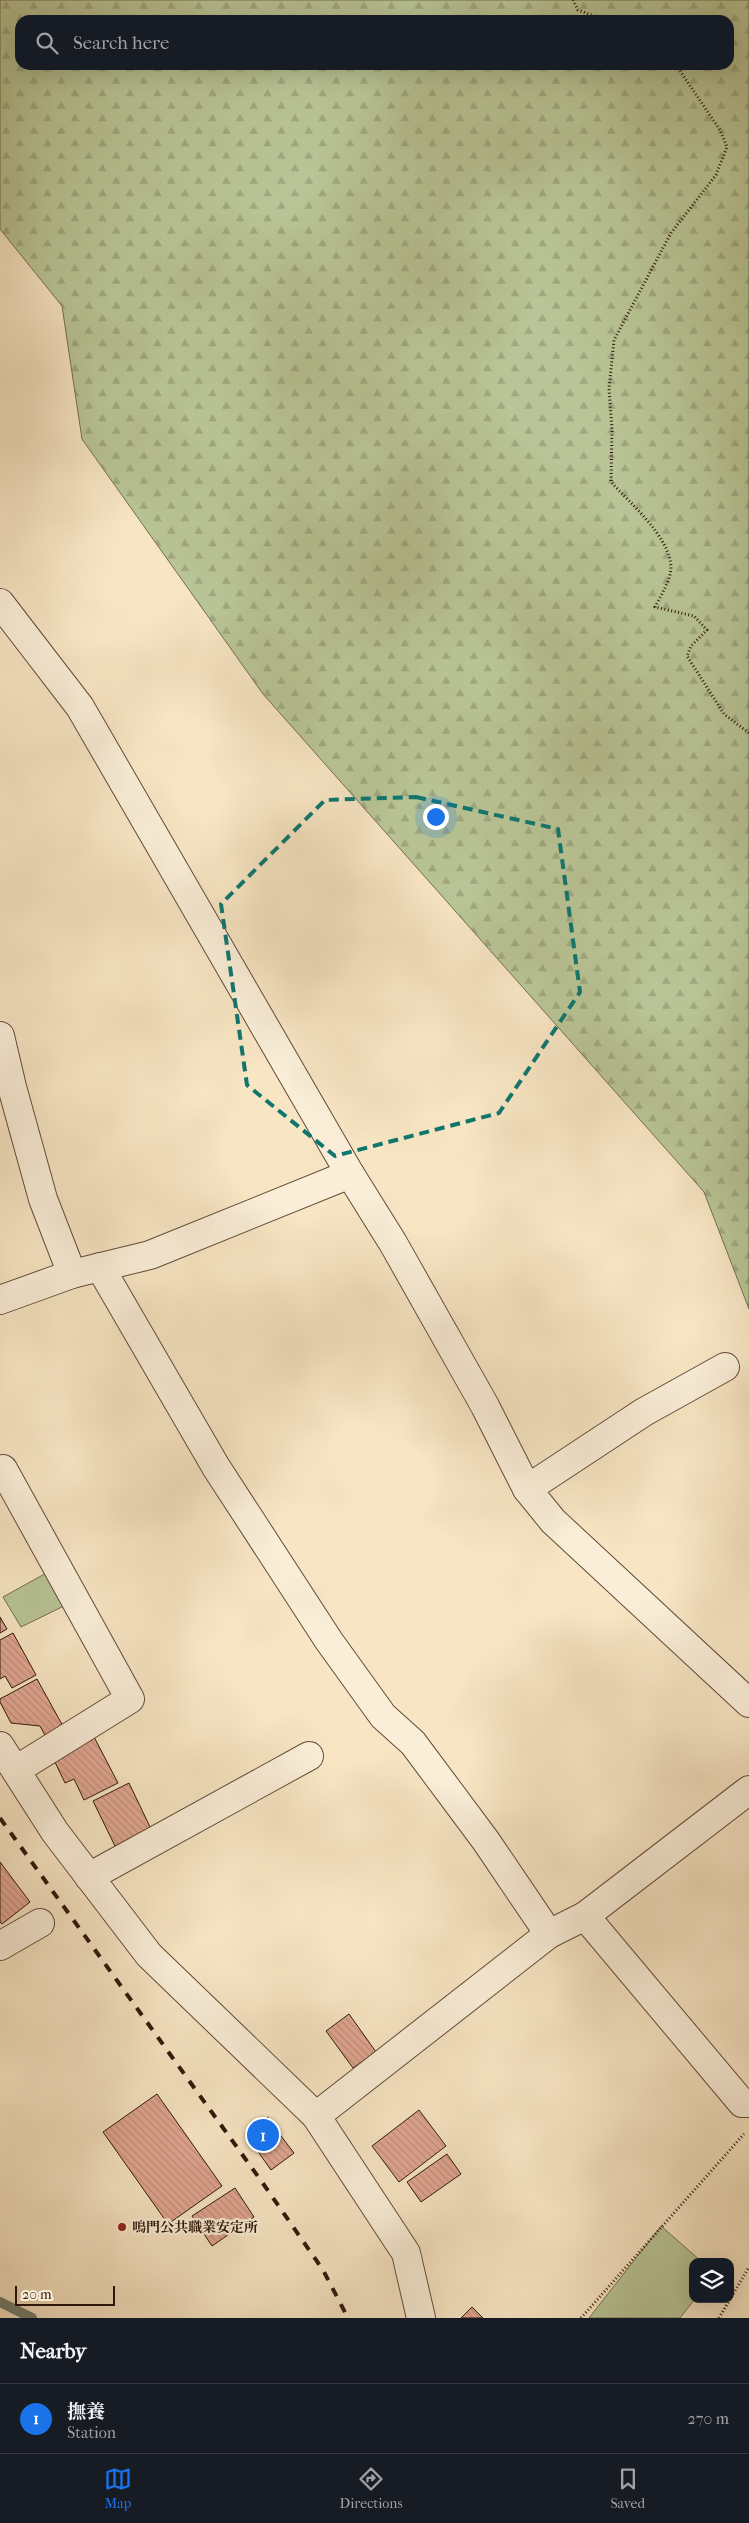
<!DOCTYPE html>
<meta charset="utf-8">
<style>
:root{--surface:#171b24;--page:#242831;--text:#f1f3f6;--muted:#9ea1a6;--line:#363941;--accent:#1a73e8}
body{margin:0;font-family:"IM FELL French Canon","Noto Serif JP",serif;background:var(--page);color:var(--text)}
.controls{position:absolute;right:15px;bottom:15px;display:grid;overflow:hidden;border-radius:10px;box-shadow:0 5px 20px #0002}
.controls button{width:45px;height:45px;display:grid;place-items:center;padding:0;border:0;border-bottom:1px solid var(--line);background:var(--surface);color:var(--text);font:25px sans-serif}
.scale{position:absolute;left:15px;bottom:12px;width:100px;box-sizing:border-box;padding-left:5px;border:2px solid #2f180b;border-top:0;font-size:14px;line-height:18px;white-space:nowrap;color:#2f180b;-webkit-text-stroke:4px #faeed8;paint-order:stroke}
.you{position:absolute;left:435px;top:816px;width:18px;height:18px;margin:-12px;border:4px solid #fff;border-radius:50%;background:#1a73e8;box-shadow:0 0 0 8px #1a73e833}
.badge{display:grid;place-items:center;width:32px;height:32px;border-radius:50%;background:var(--accent);color:#fff;font-size:16px;font-weight:700}
.pin{position:absolute;translate:-50% -50%;border:2px solid #fff;box-shadow:0 1px 5px #0006}
.list{margin:0;padding:0;list-style:none}
h2{display:flex;justify-content:space-between;align-items:center;height:65px;margin:0;padding:0 20px;font-size:21px}
h2 small{font-size:16px;font-weight:400;color:var(--muted)}
.list li{display:grid;grid-template-columns:32px 1fr auto;gap:15px;align-items:center;box-sizing:border-box;height:70px;padding:0 20px;border-top:1px solid var(--line)}
.list b{display:block;font-size:19px;white-space:nowrap}
.list p{margin:0;font-size:16px;white-space:nowrap;color:var(--muted)}
.list em{font-size:16px;font-style:normal;color:var(--muted)}
.icon{flex:none;width:28px;height:28px;fill:none;stroke:currentColor;stroke-width:2;stroke-linecap:round;stroke-linejoin:round}
.map{position:relative;flex:none;width:749px;height:2318px;overflow:hidden}
.search{position:absolute;background:var(--surface);box-shadow:0 5px 20px #0002;left:15px;right:15px;top:15px;height:55px;display:flex;align-items:center;gap:12px;box-sizing:border-box;padding:0 18px;border-radius:15px;color:var(--muted);font-size:19px}
.sheet{height:135px;background:var(--surface)}
nav{display:flex;justify-content:space-around;align-items:center;box-sizing:border-box;height:70px;border-top:1px solid var(--line);background:var(--surface);font-size:14px;color:var(--muted)}
nav a{display:grid;justify-items:center;gap:2px}
nav .on{color:var(--accent)}
.map>svg:first-child{display:block}
.green{fill:#b9c596;stroke:#746e50}
.forest{fill:url(#forest-firs);stroke:#746e50;fill-rule:evenodd}
.lines{fill:none;stroke-linecap:round;stroke-linejoin:round}
.stream{stroke:#717c6f;stroke-width:10}
.building{fill:url(#building-back-hatch);stroke:#2f180b}
.minor-casing{stroke:#614b39;stroke-width:30}
.path{stroke:#2f180b;stroke-width:3;stroke-dasharray:1 2.5;stroke-linecap:butt}
.minor{stroke:#faeed8;stroke-width:28}
.rail{stroke:#2f180b;stroke-width:4;stroke-dasharray:9 9;stroke-linecap:butt}
.marked{fill:none;stroke:#0f766e;stroke-width:4;stroke-dasharray:10 6;stroke-linejoin:round}
.poi-dot{fill:#8f2418;stroke:#faeed8;stroke-width:2}
.labels{text-anchor:middle;dominant-baseline:central;stroke-width:4.5;stroke-linejoin:round;paint-order:stroke}
.poi-label{font-size:14px;font-weight:bold;fill:#2f180b;stroke:#faeed8;text-anchor:start}
</style>
<div class="map">
<svg width="749" height="2318" viewBox="0 0 749 2318">
<defs>
<pattern id="forest-firs" width="22" height="20" patternUnits="userSpaceOnUse" patternTransform="scale(1.25)"><rect width="22" height="20" fill="#b9c596"/><path d="M5 1l3.5 6h-7zM16 11l3.5 6h-7z" fill="#9fa880"/></pattern>
<pattern id="building-back-hatch" width="6" height="6" patternUnits="userSpaceOnUse" patternTransform="scale(1.25)"><rect width="6" height="6" fill="#e1a691"/><path d="M-1 5l2 2M0 0l6 6M5-1l2 2" fill="none" stroke="#c18e7c"/></pattern>
</defs>
<rect width="100%" height="100%" fill="#f7e5c3"/>
<filter id="stains"><feTurbulence type="fractalNoise" baseFrequency=".004" numOctaves="4"/><feColorMatrix values="0 0 0 0 .2 0 0 0 0 .09 0 0 0 0 .02 0 0 0 .5 -.17"/></filter>
<radialGradient id="worn" r=".72"><stop offset=".6" stop-color="#630" stop-opacity="0"/><stop offset="1" stop-color="#630" stop-opacity=".3"/></radialGradient>
<g class="green">
<polygon points="50,1571 68,1604 21,1627 3,1597"/>
<polygon points="661,2226 702,2262 693,2262 693,2299 695,2299 680,2318 589,2318"/>
</g>
<path class="forest" d="M 0,0 L 749,0 L 749,1309 L 704,1192 L 263,694 L 82,439 L 62,306 L 0,229 ZM 20,20 L 729,20 L 729,65 L 20,65 Z"/>
<g class="lines">
<polyline class="stream" points="0,2302 32,2318"/>
</g>
<g class="building">
<polygon points="0,1617 7,1629 0,1633"/>
<polygon points="13,1633 36,1675 12,1688 5,1676 0,1679 0,1640"/>
<polygon points="37,1679 64,1728 46,1737 40,1726 11,1723 0,1702 0,1699"/>
<polygon points="93,1735 118,1783 84,1800 74,1779 65,1783 52,1756"/>
<polygon points="129,1783 151,1829 115,1846 93,1801"/>
<polygon points="0,1862 30,1902 2,1924 0,1922"/>
<polygon points="349,2014 376,2052 353,2068 326,2031"/>
<polygon points="157,2094 222,2186 168,2224 103,2132"/>
<polygon points="419,2110 446,2146 399,2182 372,2146"/>
<polygon points="268,2117 281,2136 259,2153 245,2134"/>
<polygon points="281,2136 294,2153 271,2170 259,2153"/>
<polygon points="447,2154 461,2174 421,2202 407,2182"/>
<polygon points="235,2188 254,2217 212,2246 192,2216"/>
<polygon points="472,2307 483,2318 461,2318"/>
</g>
<g class="lines">
<g class="minor-casing">
<g id="minor">
<polyline points="0,603 80,707 350,1174 393,1243 485,1406 527,1489 553,1521 749,1703"/>
<polyline points="0,1036 12,1087 43,1199 72,1274"/>
<polyline points="100,1267 216,1467 329,1641 383,1716 413,1743 486,1841 549,1934"/>
<polyline points="0,1300 72,1274 150,1255 350,1174"/>
<polyline points="0,1470 3,1469 130,1699 16,1770"/>
<polyline points="527,1489 644,1412 725,1367"/>
<polyline points="0,1746 55,1832 149,1955 316,2116"/>
<polyline points="89,1877 309,1756"/>
<polyline points="585,1916 742,2103 749,2103"/>
<polyline points="0,1946 40,1923"/>
<polyline points="421,2318 406,2253 316,2116 549,1934 585,1916 749,1790"/>
</g>
</g>
<g class="path">
<polyline points="573,0 578,10 605,20"/>
<path d="M 676,65 L 720,130 L 727,147 L 716,175 L 671,233 L 614,340 L 609,389 L 612,429 L 611,482 C 630,503 670,537 671,567 C 671,580 661,595 655,607 L 694,616 L 707,630 L 691,646 L 687,656 L 724,714 L 749,733"/>
<polyline points="581,2318 744,2134"/>
<polyline points="719,2318 749,2267"/>
</g>
<use href="#minor" class="minor"/>
<polyline class="rail" points="0,1818 262,2182 323,2270 348,2318"/>
</g>
<path class="marked" d="M 416,797 L 558,829 L 580,992 L 499,1113 L 335,1156 L 247,1085 L 221,904 L 325,800 Z"/>
<circle class="poi-dot" cx="122" cy="2227" r="5"/>
<g class="labels">
<g class="poi-label">
<text x="132" y="2227">鳴門公共職業安定所</text>
</g>
</g>
<rect width="100%" height="100%" filter="url(#stains)"/>
<rect width="100%" height="100%" fill="url(#worn)"/>
</svg>
<div class="controls">
<button><svg class="icon" aria-label="layers" viewBox="0 0 24 24"><path d="M12 4l9 5-9 5-9-5zM3 14l9 5 9-5"/></svg></button>
</div>
<div class="scale">20 m</div>
<div class="you"></div>
<div class="pin badge" style="left:263px;top:2135px">1</div>
<div class="search"><svg class="icon" aria-label="search" viewBox="0 0 24 24"><circle cx="10" cy="10" r="6"/><path d="M15 15l6 6"/></svg>Search here</div>
</div>
<section class="sheet">
<h2>Nearby<small></small></h2>
<ul class="list">
<li><span class="badge">1</span><div><b>撫養</b><p>Station</p></div><em>270 m</em></li>
</ul>
</section>
<nav>
<a class="on"><svg class="icon" aria-label="map" viewBox="0 0 24 24"><path d="M3 6l6-2 6 2 6-2v14l-6 2-6-2-6 2zM9 4v14M15 6v14"/></svg>Map</a>
<a><svg class="icon" aria-label="directions" viewBox="0 0 24 24"><path d="M12 3l9 9-9 9-9-9zM9 14v-3h6M13 9l2 2-2 2"/></svg>Directions</a>
<a><svg class="icon" aria-label="saved" viewBox="0 0 24 24"><path d="M7 4h10v16l-5-4-5 4z"/></svg>Saved</a>
</nav>
